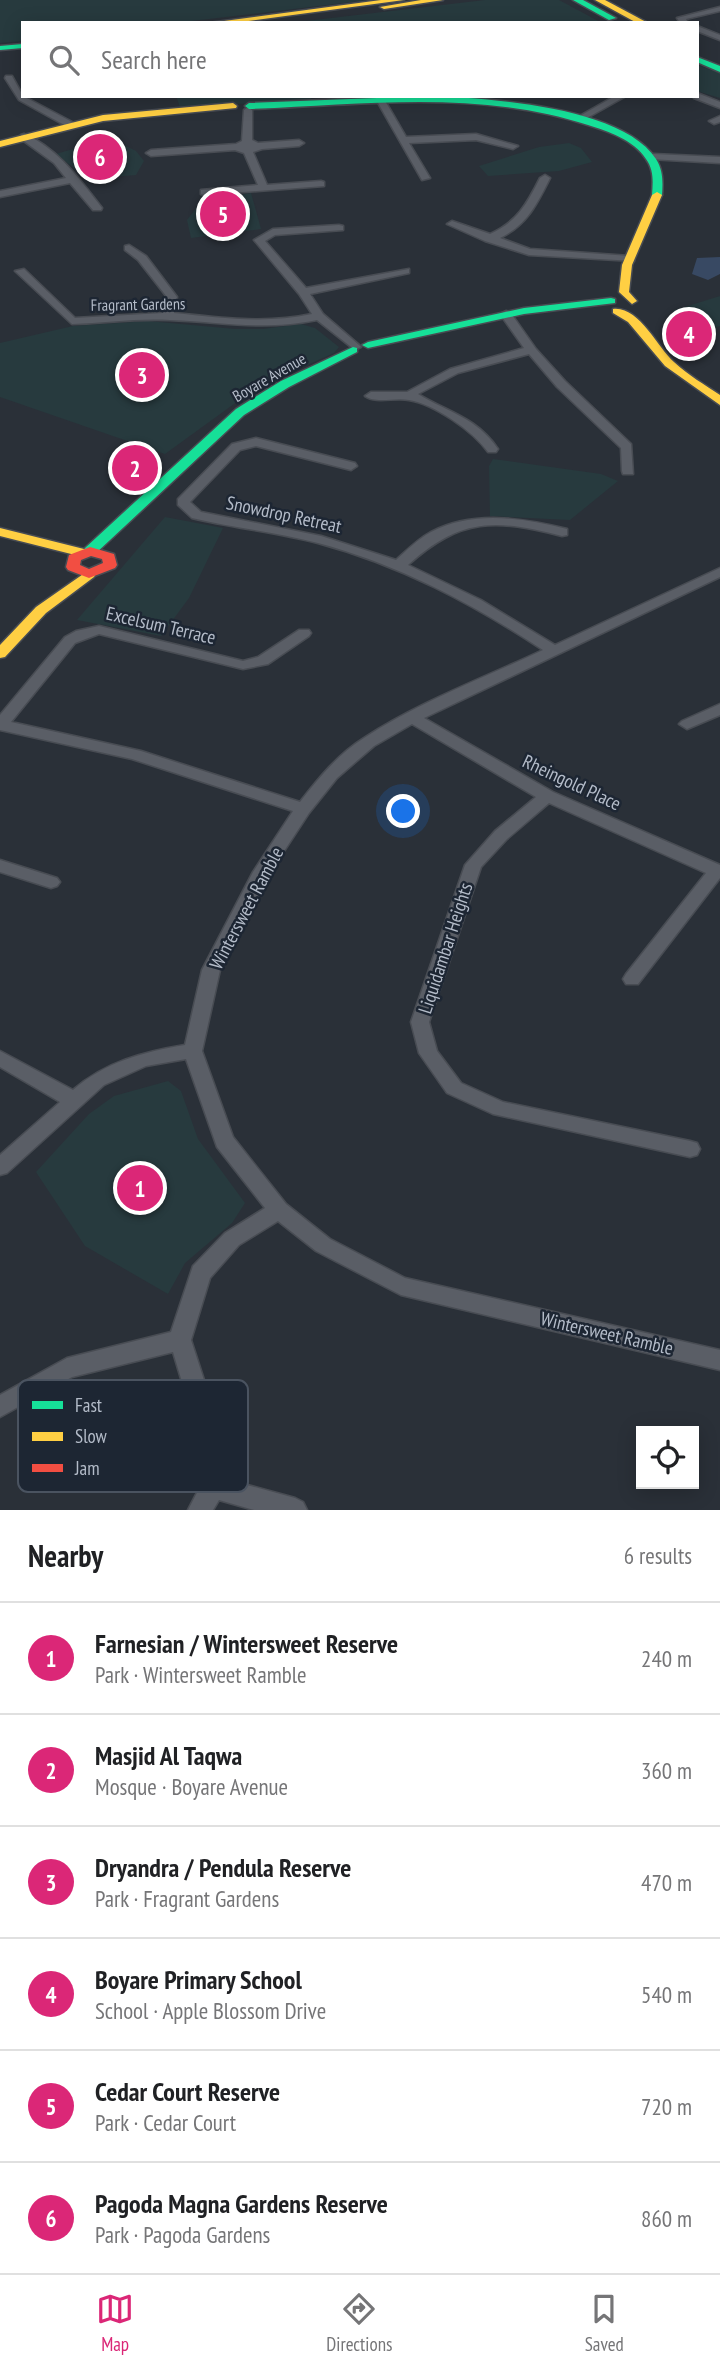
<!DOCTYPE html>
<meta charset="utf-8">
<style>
:root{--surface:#fff;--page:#f2f2f2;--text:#202124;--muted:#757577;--line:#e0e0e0;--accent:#db2777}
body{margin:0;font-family:"PT Sans Narrow",sans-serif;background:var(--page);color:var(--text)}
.controls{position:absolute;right:21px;bottom:21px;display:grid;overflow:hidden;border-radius:0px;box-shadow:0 4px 18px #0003}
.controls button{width:63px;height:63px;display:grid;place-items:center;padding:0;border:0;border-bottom:2px solid var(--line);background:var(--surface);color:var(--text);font:35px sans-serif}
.you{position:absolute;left:404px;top:812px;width:24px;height:24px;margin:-18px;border:5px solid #fff;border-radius:50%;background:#1a73e8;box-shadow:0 0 0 10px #1a73e833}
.badge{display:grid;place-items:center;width:46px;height:46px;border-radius:50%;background:var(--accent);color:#fff;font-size:23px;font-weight:700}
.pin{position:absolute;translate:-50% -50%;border:4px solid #fff;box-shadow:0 2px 7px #0006}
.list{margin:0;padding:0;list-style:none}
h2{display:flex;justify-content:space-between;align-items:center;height:91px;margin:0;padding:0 28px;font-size:30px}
h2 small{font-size:23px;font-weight:400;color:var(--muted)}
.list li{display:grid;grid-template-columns:46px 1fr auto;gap:21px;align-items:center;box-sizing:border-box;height:112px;padding:0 28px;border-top:2px solid var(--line)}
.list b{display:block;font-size:26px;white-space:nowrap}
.list p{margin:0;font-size:23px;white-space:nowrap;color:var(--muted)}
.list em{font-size:23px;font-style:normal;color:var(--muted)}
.icon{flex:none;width:38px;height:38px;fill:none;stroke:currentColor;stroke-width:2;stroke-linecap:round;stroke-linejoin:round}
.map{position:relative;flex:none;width:720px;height:1510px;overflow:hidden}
.search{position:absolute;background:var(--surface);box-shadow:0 4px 18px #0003;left:21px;right:21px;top:21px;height:77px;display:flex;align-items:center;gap:18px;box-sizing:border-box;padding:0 24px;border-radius:0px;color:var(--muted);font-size:26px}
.sheet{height:763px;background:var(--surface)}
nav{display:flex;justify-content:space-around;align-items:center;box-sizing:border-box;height:98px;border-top:2px solid var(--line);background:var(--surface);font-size:19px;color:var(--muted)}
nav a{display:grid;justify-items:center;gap:4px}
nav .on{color:var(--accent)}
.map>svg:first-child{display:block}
.green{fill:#273a3e}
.water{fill:#384963}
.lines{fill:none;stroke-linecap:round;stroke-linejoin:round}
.street-casing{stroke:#484c53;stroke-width:3}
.fast-casing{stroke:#484c53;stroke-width:3}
.slow-casing{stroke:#484c53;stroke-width:3}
.jam-casing{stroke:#484c53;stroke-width:3}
.street{fill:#5a5e66;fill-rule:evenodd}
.fast{fill:#16e098;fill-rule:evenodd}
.slow{fill:#ffcf43;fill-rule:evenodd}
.jam{fill:#f24e42;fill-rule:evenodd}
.labels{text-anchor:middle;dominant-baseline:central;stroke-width:5;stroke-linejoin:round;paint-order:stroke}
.far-street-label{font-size:16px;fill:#b4bcc9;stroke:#1d2633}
.street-label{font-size:19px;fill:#b4bcc9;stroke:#1d2633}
.key{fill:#1d2633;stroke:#4a5360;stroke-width:2}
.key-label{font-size:19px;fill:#b4bcc9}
</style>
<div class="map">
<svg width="720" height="1510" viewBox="0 0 720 1510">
<rect width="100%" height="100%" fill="#2a3038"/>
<g class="green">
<polygon points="0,0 369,0 175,23 23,23 23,41 0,43"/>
<polygon points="485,0 559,0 602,23 289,23"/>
<polygon points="697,65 720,73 720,98 697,91"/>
<polygon points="176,96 311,96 311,100 180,107"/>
<polygon points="110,138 136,151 144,161 136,175 88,179 56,154"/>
<polygon points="569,143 581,148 592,162 559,171 488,176 479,166 539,147"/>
<polygon points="251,193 261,229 191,238 187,220 201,202"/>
<polygon points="720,296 720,326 710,329 672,311"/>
<polygon points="148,321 235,329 263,329 301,324 315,328 339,347 334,353 256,388 165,454 0,397 0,343 73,326"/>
<polygon points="493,459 601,474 618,481 570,520 490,516 489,466"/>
<polygon points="165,517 223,528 189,598 161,636 77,620"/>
<polygon points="168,1081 181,1091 198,1139 245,1203 232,1223 185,1263 168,1294 85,1246 36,1172 89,1114 114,1096"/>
</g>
<polygon class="water" points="720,257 720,274 708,280 692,274 697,258"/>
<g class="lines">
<g class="street-casing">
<g id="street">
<polygon points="720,7 720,11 686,19 688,23 680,23 677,18"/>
<polygon points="697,26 720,35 720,40 697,31"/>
<polygon points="6,76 12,76 23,96 74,123 74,127 68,127 19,100 5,78"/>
<polygon points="697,93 720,102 720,108 694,98"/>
<polygon points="615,96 626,96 585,119 578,117"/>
<polygon points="378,99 384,99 406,137 476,134 518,146 513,149 476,140 409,143 430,178 422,180 377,101"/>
<polygon points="248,107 252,110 252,140 258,143 299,140 304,143 299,146 262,149 253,152 267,185 321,181 324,182 324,186 204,195 201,194 201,190 258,185 244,153 235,150 151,156 146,153 151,150 236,144 242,141 244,110"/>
<polygon points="720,116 720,122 714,124 709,121"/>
<path d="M 24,134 C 58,148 81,181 102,208 L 101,210 L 93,210 L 70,183 L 0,197 L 0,191 L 66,178 L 54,163 L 21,139 L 21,135 Z"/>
<polygon points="653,154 720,157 720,163 650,159 650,155"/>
<path d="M 545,175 L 550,178 C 537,204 527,225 500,238 L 530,249 L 630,256 L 634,257 L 634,261 L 529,255 L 485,241 L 447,224 L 452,221 L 490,234 C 517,222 527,204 540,178 Z"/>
<path d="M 339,225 L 343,226 L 343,230 L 275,235 L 265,241 L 306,288 L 409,269 L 409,273 L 310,294 L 323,314 L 359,345 L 361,347 L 355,350 L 317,320 C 261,331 225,322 170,320 C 138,318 104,323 72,324 L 15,271 L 24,269 L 75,318 L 163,313 L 167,297 L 138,260 L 125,250 L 125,246 L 129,245 L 146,256 L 177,297 L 174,313 C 221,318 266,324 312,314 L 299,294 L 254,240 L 273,229 Z"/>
<path d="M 506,311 L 510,312 L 536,349 L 565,381 L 631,444 L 633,474 L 623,474 L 622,471 L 621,448 L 557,387 L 529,354 L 458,373 L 418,394 C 449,413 476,417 498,449 L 496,452 L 488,452 C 473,431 434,404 409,400 C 395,397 376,404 365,396 L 371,392 L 407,392 L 450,369 L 524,348 L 500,314 Z"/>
<path d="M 256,438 L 355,463 L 357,466 L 351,470 L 256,446 L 240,450 L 190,502 L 201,512 L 321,536 L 396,560 C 407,550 418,539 431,532 C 473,510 523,518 567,529 L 567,535 L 562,536 C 496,519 461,517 408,565 L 481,600 L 555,645 L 720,568 L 720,577 L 424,718 L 553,792 L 720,865 L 720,878 L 638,984 L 626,984 L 623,979 L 626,974 L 706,873 L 549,803 L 507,839 L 481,867 L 429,1022 L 437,1051 L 461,1083 L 503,1102 L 690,1141 L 697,1143 L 700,1149 L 697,1155 L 690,1157 L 493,1114 L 447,1093 L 419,1053 L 411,1022 L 465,865 L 495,831 L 536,797 L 412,724 L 374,746 L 337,778 L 309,813 L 269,874 L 220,970 L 202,1051 L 233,1137 L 286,1204 L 330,1239 L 405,1278 L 720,1350 L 720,1370 L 401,1295 L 316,1251 L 278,1221 L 239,1245 L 210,1278 L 191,1340 L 225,1445 L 225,1479 L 295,1498 L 303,1502 L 307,1510 L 254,1510 L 219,1500 L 213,1510 L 188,1510 L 201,1485 L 201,1445 L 173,1352 L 72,1377 L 0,1417 L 0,1395 L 67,1358 L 171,1332 L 193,1266 L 225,1233 L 265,1208 L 217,1147 L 186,1059 L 146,1066 L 104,1085 L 7,1173 L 0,1175 L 0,1155 L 60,1102 L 0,1067 L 0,1051 L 73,1090 C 105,1062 143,1052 185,1045 L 202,970 L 253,872 L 293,811 L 132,759 L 0,730 L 0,715 L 65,637 L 76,631 L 99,626 L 243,661 L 258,657 L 299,630 L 309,630 L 311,633 L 309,636 L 268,664 L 243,669 L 99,634 L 75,643 L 11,722 L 141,751 L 300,802 C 318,779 338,754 364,738 C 419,702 484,678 543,650 C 473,604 400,565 318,543 C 276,532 234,528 192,518 L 178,505 L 178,499 L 232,444 Z"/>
<polygon points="720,704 720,715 687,729 679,724 682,721"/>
<polygon points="0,860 57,878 60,882 57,886 51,888 0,872"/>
</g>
</g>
<g class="fast-casing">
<g id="fast">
<polygon points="573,0 583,0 616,18 609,20"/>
<polygon points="23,44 23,48 0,50 0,46"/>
<polygon points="697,57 720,66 720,72 697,62"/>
<path d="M 429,96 C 486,98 622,106 656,159 C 663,170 663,182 662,195 L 657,198 L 652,195 C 653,182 654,170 646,159 C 634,140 608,131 588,125 C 478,89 362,105 249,109 L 245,106 L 249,103 Z"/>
<polygon points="611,298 615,299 615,303 524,314 368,348 362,345 368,342 524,308"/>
<polygon points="353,347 357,348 357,352 289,387 244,415 95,554 85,554 83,551 85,548 236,409 281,381"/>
</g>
</g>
<g class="slow-casing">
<g id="slow">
<polygon points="381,0 404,0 234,23 209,23"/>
<polygon points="421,0 443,0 384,9 380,7"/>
<polygon points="595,0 605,0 648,23 637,23"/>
<polygon points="233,103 237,106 236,108 103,121 0,147 0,141 103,115"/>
<polygon points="657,192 662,195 632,265 629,292 637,301 632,304 619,292 622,265 652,195"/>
<path d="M 613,309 C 639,306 657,347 674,362 C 688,375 705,385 720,395 L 720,405 L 665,366 L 628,322 L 613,313 Z"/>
<polygon points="0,528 88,550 90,553 83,557 0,536"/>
<polygon points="89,570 96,574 94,577 46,613 5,657 0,658 0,645 36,607"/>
</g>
</g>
<g class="jam-casing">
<path id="jam" d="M 90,547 L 114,554 L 117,565 L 115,568 L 89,578 L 68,570 L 66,567 L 69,555 ZM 91,556 L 102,559 L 103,563 L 89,569 L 80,565 L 81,560 Z"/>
</g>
<use href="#street" class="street"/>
<use href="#fast" class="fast"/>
<use href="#slow" class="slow"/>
<use href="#jam" class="jam"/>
</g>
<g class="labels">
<g class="far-street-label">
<text transform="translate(138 304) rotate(-1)">Fragrant Gardens</text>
<text transform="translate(269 377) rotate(-30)">Boyare Avenue</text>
</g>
<g class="street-label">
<text transform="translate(284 514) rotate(12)">Snowdrop Retreat</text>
<text transform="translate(161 625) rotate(13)">Excelsum Terrace</text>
<text transform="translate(572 782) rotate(25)">Rheingold Place</text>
<text transform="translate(246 908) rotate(-62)">Wintersweet Ramble</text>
<text transform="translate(445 948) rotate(-72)">Liquidambar Heights</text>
<text transform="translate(607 1333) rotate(13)">Wintersweet Ramble</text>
</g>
</g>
<rect x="18" y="1380" width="230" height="112" rx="10" class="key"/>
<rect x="32" y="1401" width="31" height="8" fill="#16e098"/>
<rect x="32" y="1432" width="31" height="9" fill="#ffcf43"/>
<rect x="32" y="1464" width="31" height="8" fill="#f24e42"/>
<g class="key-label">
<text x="75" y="1412">Fast</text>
<text x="75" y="1443">Slow</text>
<text x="75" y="1475">Jam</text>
</g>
</svg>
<div class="controls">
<button><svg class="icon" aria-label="locate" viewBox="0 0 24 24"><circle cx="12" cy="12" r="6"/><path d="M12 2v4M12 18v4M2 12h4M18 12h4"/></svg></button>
</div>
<div class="you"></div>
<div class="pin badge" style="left:140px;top:1188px">1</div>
<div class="pin badge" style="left:135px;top:468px">2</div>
<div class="pin badge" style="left:142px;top:375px">3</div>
<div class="pin badge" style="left:689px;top:334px">4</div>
<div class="pin badge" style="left:223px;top:214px">5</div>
<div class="pin badge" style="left:100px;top:157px">6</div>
<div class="search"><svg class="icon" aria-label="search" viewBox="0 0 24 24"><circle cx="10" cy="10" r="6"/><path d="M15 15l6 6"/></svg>Search here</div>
</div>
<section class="sheet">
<h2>Nearby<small>6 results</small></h2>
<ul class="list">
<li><span class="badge">1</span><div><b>Farnesian / Wintersweet Reserve</b><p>Park · Wintersweet Ramble</p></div><em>240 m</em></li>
<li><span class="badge">2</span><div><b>Masjid Al Taqwa</b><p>Mosque · Boyare Avenue</p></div><em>360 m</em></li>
<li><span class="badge">3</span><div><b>Dryandra / Pendula Reserve</b><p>Park · Fragrant Gardens</p></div><em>470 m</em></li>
<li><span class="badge">4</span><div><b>Boyare Primary School</b><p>School · Apple Blossom Drive</p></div><em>540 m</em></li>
<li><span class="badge">5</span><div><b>Cedar Court Reserve</b><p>Park · Cedar Court</p></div><em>720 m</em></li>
<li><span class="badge">6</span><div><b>Pagoda Magna Gardens Reserve</b><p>Park · Pagoda Gardens</p></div><em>860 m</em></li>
</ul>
</section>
<nav>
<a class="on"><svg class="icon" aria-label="map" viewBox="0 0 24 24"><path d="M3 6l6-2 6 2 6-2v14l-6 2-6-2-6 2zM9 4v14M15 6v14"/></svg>Map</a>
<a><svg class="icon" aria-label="directions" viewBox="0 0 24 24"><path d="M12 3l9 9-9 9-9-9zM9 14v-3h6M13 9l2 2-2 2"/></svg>Directions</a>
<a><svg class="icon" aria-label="saved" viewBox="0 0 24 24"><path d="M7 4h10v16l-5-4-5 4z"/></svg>Saved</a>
</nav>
